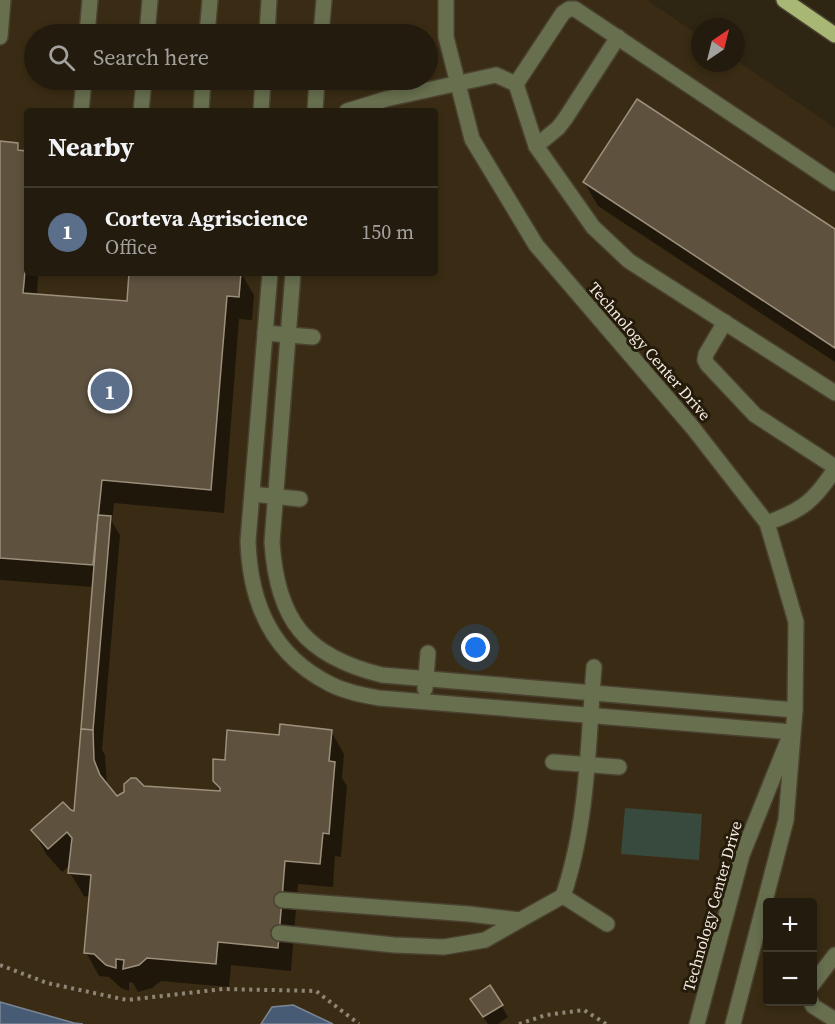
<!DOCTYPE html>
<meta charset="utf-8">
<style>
:root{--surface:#231c0e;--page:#2f291c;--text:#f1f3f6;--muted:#a3a19e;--line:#403a2e;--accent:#2563eb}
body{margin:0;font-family:"Source Serif 4",serif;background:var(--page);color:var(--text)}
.controls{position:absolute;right:18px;bottom:18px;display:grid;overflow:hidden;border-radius:6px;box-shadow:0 3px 9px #0003}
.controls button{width:54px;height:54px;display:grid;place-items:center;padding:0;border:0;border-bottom:2px solid var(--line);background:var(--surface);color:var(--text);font:30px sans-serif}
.compass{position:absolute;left:691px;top:18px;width:54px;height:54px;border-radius:50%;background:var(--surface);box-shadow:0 3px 9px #0003;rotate:35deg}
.you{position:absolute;left:476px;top:648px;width:21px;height:21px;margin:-15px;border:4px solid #fff;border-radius:50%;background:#1a73e8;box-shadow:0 0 0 9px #1a73e833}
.badge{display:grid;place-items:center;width:39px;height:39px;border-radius:50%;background:var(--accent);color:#fff;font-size:20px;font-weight:700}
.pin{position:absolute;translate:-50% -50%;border:3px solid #fff;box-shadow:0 2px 6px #0006}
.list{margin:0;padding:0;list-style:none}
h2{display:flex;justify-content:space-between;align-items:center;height:78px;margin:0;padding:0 24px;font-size:26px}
h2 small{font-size:20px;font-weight:400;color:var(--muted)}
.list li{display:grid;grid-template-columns:39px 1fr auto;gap:18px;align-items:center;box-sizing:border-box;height:90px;padding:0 24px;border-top:2px solid var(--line)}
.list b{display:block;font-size:22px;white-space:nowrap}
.list p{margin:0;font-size:20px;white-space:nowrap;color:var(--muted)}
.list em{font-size:20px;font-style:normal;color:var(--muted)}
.icon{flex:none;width:33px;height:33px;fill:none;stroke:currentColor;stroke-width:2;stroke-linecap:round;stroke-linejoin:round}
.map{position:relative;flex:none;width:835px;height:1024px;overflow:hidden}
.search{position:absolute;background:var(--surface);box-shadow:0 3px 9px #0003;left:24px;top:24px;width:414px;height:66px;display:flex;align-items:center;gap:15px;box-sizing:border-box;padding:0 21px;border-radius:33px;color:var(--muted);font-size:22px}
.panel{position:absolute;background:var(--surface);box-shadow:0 3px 9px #0003;left:24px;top:108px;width:414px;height:168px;border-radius:6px}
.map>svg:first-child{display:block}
.built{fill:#3a2c14;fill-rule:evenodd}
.green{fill:#384a3d}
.water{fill:#485b75;stroke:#7b8695;stroke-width:1.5}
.shadow{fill:#0007}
.building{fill:#5e523f;stroke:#9c8f7b;stroke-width:1.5}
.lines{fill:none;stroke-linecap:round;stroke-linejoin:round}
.minor-casing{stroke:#4a4130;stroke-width:18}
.major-casing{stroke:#4a4130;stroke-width:18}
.path{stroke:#8e8577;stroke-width:4;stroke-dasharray:3 4.5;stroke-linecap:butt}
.minor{stroke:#676f4f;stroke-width:15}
.major{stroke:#a8b874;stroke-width:15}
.labels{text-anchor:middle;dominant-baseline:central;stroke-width:6;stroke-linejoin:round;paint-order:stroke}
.street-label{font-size:16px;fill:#f3ebe1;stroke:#251b0a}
</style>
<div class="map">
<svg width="835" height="1024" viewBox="0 0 835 1024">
<rect width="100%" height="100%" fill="#2f2513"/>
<path class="built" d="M 0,0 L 647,0 L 700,36 L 700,63 L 736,63 L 736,60 L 835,128 L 835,1024 L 0,1024 ZM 34,34 L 428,34 L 428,80 L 34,80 ZM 27,111 L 435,111 L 435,273 L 27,273 ZM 768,902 L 812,902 L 812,1002 L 768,1002 Z"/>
<polygon class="green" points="625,808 702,814 699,860 621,854"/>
<g class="water">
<polygon points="0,1002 74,1023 83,1024 0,1024"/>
<polygon points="293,1005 333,1024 261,1024 272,1007"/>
</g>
<g class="shadow">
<polygon points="0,143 17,144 22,152 27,152 27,273 62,273 62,275 38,274 37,295 128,303 130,273 241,273 254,295 252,320 239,319 224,513 114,503 112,522 120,535 102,750 105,755 107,785 117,797 143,788 221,793 214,781 226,762 280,737 331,731 344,754 342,778 347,786 341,857 335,856 333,887 298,884 291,971 231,965 229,987 161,981 152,988 138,992 133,983 129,982 129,991 121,988 109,977 99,976 86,952 90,897 84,896 70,873 71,864 62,872 46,854 33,830 70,812 75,812 93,587 0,580"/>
<polygon points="584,182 835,231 835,362 598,206"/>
<polygon points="501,1005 508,1017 498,1024 488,1024 479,1011"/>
</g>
<g class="building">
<polygon points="637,99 835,229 835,348 583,182"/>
<polygon points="0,141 18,143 18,150 27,151 27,251 23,293 127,301 129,273 241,273 239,297 227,296 211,490 102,480 93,565 0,558"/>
<polygon points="98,515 111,516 93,730 81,729"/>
<polygon points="280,724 332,730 329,761 335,762 329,834 323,833 320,864 285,861 278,948 218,942 216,964 147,958 139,965 123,969 124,960 116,959 116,968 106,965 94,954 84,953 91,875 68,873 72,838 67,832 48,849 31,830 63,802 71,810 74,811 81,729 93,730 94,760 100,775 117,796 124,792 124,784 131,778 136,778 144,786 220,791 220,788 213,781 213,759 225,760 227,730 279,735"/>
<polygon points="490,985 503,1005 483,1017 470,999"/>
</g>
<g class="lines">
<g class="minor-casing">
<g id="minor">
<polyline points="446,0 446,37 472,139 536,245 693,428 767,523 796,622 795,710 786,820 733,1024"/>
<polyline points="87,34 90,0"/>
<polyline points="147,34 150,0"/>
<polyline points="207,34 210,0"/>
<polyline points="267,34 269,0"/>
<polyline points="321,34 324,0"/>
<polyline points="0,37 3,0"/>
<polyline points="516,84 563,13 569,9 575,9 835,183"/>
<polyline points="81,111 84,80"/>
<polyline points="141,111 144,80"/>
<polyline points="201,111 203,80"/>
<polyline points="261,111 263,80"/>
<polyline points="315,111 317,80"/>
<polyline points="347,111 386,99 496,75 516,84 536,146 593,227 629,261 835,393"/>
<polyline points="536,146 558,128 565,119 618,37"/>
<path d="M 270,273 L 248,541 C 250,604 272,655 330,684 C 346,692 363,695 379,698 L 792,732"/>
<path d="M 293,273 L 272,542 C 277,620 305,656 382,675 L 795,710"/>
<polyline points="725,322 706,354 705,360 707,364 755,415 835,467"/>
<polyline points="265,333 313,337"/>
<polyline points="252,494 300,499"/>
<path d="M 767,523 C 803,510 814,501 835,469"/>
<polyline points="425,689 428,653"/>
<polyline points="553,762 619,767"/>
<polyline points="563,896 607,924"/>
<path d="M 282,900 L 469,914 L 520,920 L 563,896 C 588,823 588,743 594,667"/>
<polyline points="279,933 394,945 444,947 485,940 520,920"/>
<polyline points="812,985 835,955"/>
<polyline points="811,1002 813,1006 835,1020"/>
<polyline points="697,1024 742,855 787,743"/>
</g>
</g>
<g class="major-casing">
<polyline id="major" points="784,0 835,35"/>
</g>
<g class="path">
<polyline points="0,965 47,983 127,1000 223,989 316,991 359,1024"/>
<polyline points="519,1024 546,1015 584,1010 606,1024"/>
</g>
<use href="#minor" class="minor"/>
<use href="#major" class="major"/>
</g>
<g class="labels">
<g class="street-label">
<text transform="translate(650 351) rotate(49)">Technology Center Drive</text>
<text transform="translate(712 906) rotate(-74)">Technology Center Drive</text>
</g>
</g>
</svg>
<div class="controls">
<button>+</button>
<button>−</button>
</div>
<svg class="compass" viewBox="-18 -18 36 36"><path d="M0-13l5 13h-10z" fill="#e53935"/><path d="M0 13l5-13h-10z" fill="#a3a19e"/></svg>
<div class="you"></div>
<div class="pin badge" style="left:110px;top:391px;background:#5c6f8a">1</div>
<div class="search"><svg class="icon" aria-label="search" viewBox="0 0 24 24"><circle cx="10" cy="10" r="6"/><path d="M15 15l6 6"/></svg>Search here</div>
<section class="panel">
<h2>Nearby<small></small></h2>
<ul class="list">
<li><span class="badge" style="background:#5c6f8a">1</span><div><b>Corteva Agriscience</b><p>Office</p></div><em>150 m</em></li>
</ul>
</section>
</div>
